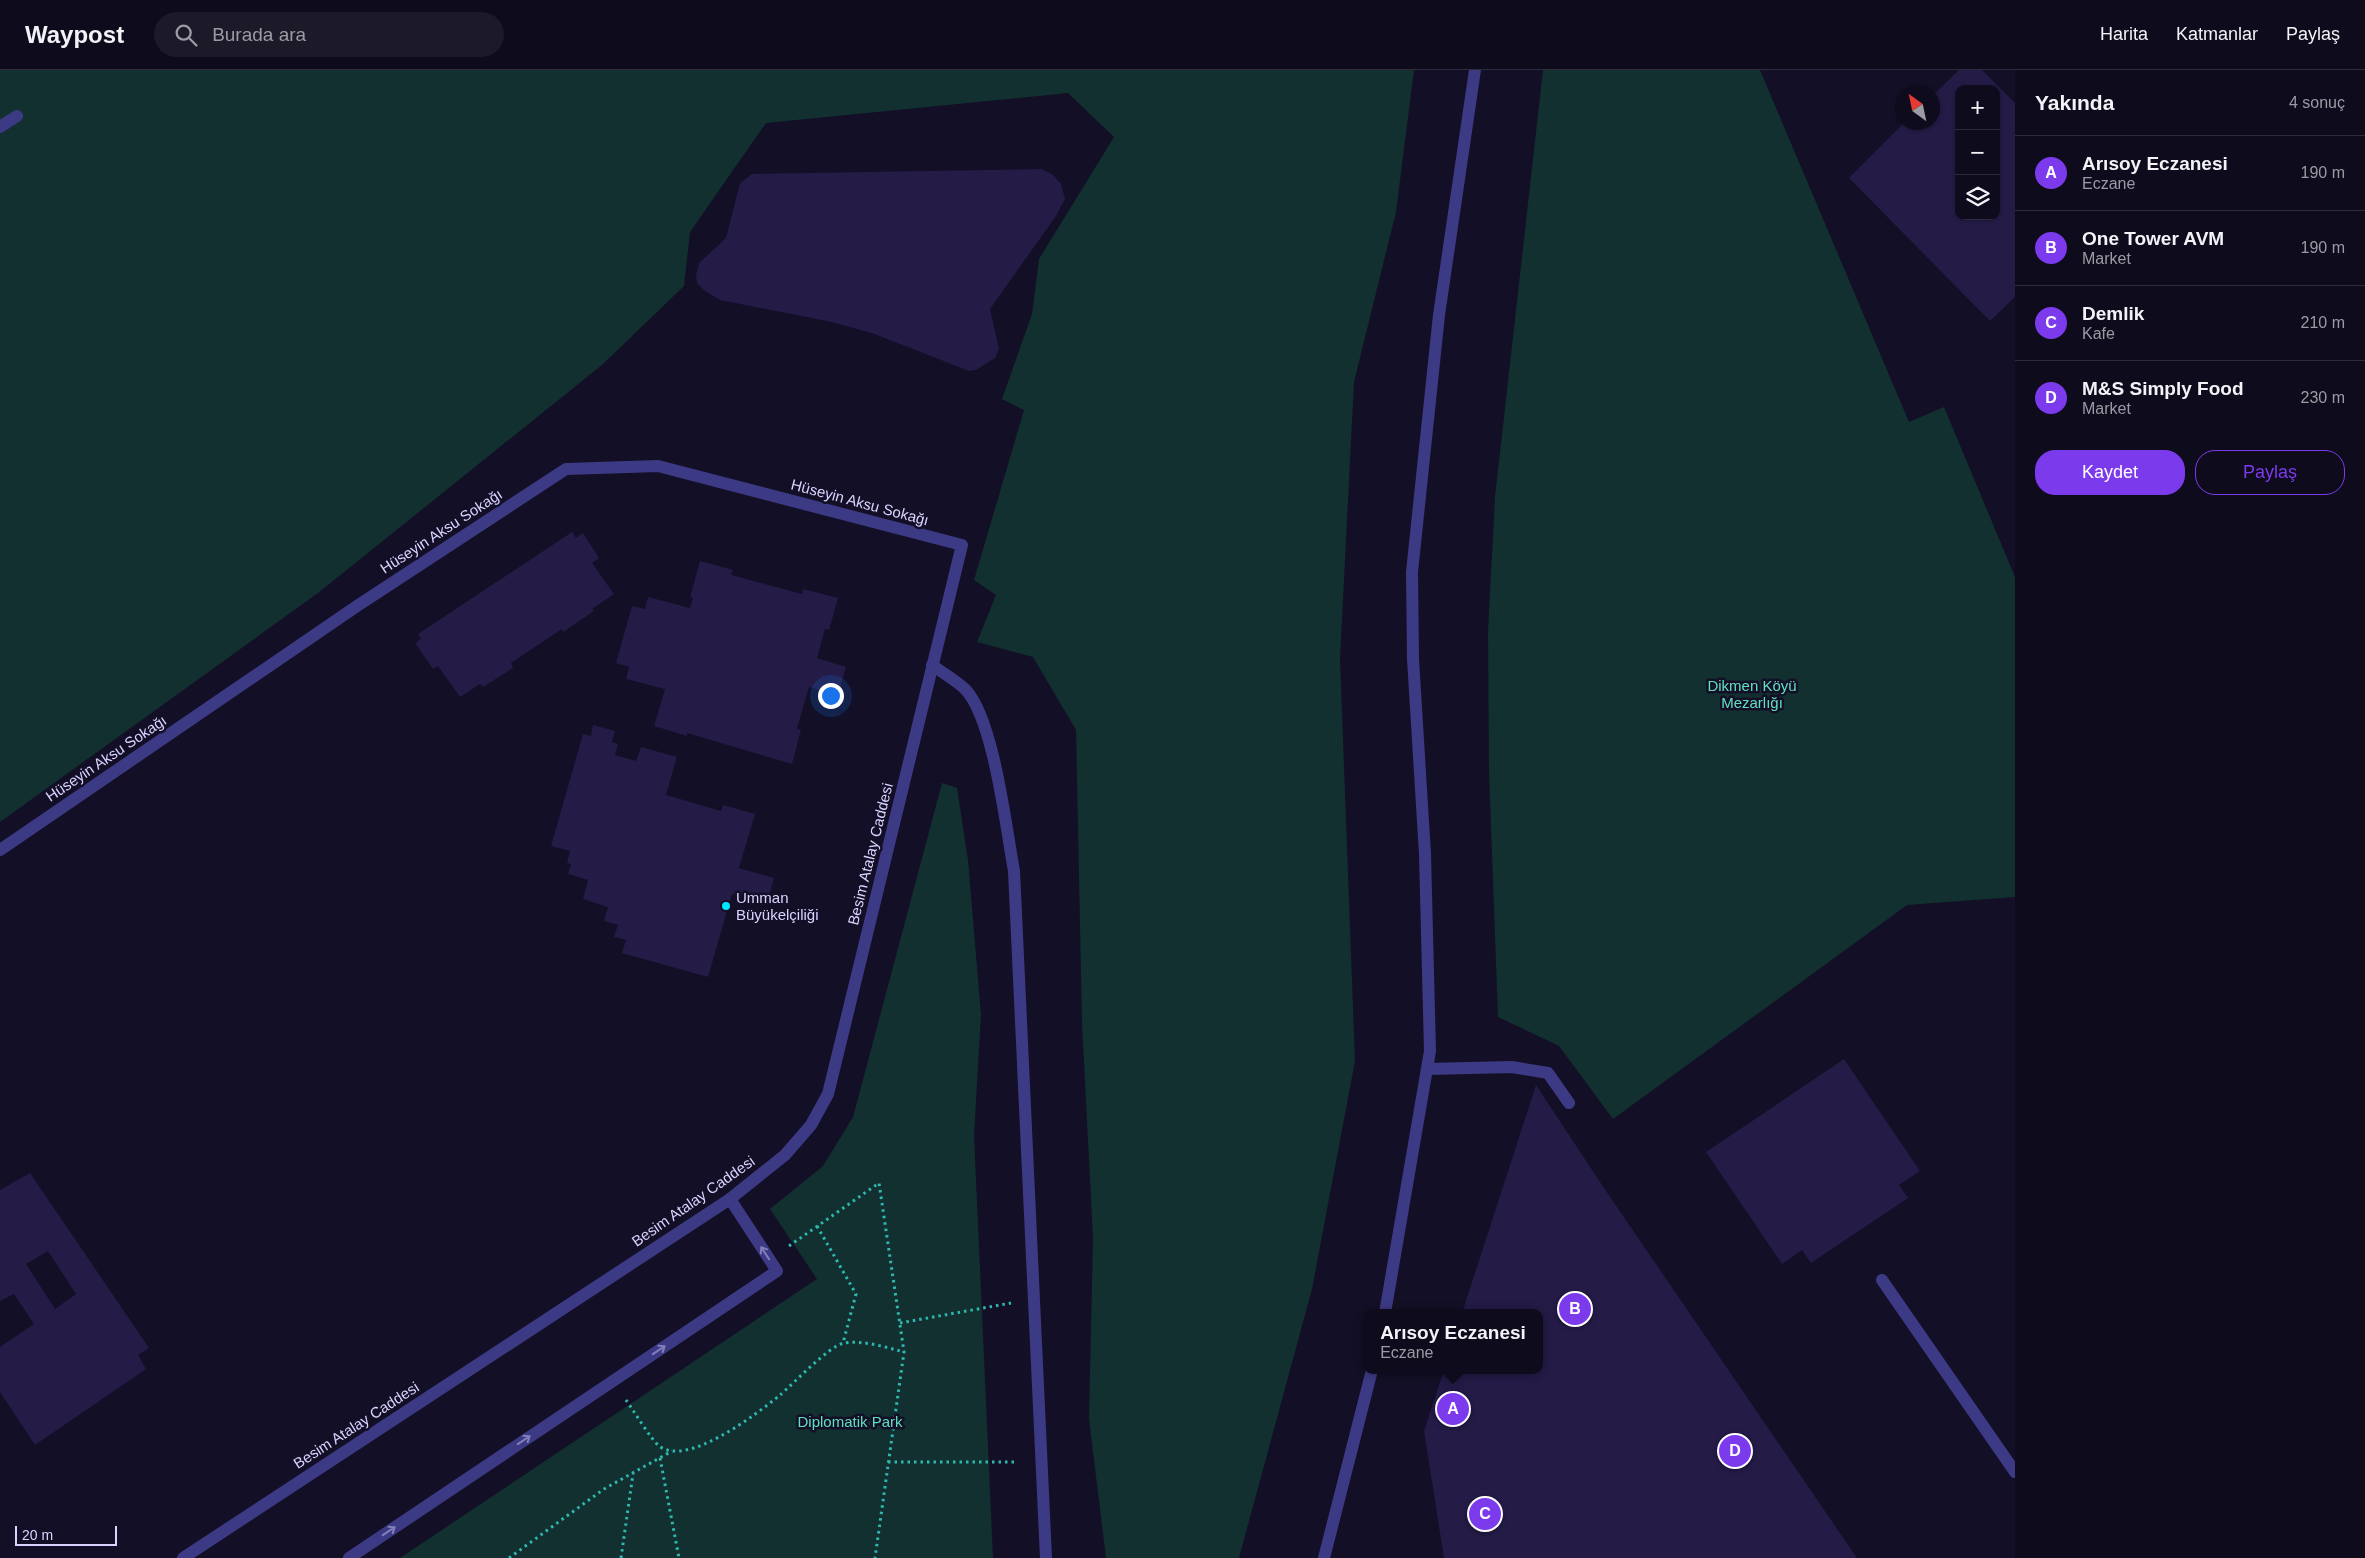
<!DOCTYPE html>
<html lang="tr">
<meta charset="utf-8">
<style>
:root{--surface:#0e0b1c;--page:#1c1929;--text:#f1f3f6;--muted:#9b9ba3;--line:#2e2b3b;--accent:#7c3aed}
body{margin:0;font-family:Helvetica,sans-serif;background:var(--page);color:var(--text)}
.controls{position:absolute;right:15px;top:15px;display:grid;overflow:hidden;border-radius:10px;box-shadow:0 1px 4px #0004}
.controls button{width:45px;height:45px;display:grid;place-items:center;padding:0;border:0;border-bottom:1px solid var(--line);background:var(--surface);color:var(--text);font:25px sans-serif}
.compass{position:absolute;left:1895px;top:15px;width:45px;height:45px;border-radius:50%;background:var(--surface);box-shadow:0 1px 4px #0004;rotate:327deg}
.scale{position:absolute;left:15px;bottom:12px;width:102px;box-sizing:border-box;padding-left:5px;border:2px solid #d9d4ff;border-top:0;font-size:14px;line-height:18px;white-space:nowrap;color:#d9d4ff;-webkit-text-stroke:4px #130f26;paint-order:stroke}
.you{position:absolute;left:830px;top:625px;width:18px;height:18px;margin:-12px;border:4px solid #fff;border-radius:50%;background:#1a73e8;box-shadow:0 0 0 8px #1a73e833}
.badge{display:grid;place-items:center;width:32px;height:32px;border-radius:50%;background:var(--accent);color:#fff;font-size:16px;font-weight:700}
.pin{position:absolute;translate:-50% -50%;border:2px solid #fff;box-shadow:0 1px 5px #0006}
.popup{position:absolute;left:1363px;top:1239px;width:180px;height:65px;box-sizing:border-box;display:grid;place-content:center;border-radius:10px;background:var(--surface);filter:drop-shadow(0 1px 4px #0005);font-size:16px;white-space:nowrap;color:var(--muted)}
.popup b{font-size:19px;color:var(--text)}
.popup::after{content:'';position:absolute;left:50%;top:100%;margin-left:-10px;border:10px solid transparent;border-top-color:var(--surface)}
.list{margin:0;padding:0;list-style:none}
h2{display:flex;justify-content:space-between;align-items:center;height:65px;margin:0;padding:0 20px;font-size:21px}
h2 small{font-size:16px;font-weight:400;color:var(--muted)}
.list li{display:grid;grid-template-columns:32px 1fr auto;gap:15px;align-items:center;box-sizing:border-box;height:75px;padding:0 20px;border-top:1px solid var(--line)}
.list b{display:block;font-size:19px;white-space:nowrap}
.list p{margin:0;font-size:16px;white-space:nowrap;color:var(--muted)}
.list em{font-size:16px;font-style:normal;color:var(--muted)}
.actions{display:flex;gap:10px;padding:15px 20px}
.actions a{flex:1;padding:11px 0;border:1px solid var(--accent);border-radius:20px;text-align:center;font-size:18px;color:var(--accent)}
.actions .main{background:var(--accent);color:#fff}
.icon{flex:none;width:28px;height:28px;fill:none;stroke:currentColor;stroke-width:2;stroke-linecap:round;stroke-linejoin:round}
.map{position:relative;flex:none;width:2015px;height:1488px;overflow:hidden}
header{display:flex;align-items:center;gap:30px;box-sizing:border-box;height:70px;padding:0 25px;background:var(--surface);border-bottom:1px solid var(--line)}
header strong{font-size:24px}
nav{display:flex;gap:28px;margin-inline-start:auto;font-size:18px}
.search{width:350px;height:45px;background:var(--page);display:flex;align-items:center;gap:12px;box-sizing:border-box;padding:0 18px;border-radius:28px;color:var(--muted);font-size:19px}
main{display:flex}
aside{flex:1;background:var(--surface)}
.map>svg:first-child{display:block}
.green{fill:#12302f}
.building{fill:#241b47;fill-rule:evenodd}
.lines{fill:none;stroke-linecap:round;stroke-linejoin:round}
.path{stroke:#2fb8b0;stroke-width:3;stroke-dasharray:2.5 4;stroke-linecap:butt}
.minor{stroke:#3d3a85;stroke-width:12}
.oneway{stroke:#837fbc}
.poi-dot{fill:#00e5ff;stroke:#130f26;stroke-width:2}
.labels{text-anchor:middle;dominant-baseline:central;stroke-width:5;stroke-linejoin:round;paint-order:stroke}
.street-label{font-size:15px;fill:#d9d4ff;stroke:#130f26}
.park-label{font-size:15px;fill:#5fe0c0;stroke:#130f26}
.poi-label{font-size:15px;fill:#d9d4ff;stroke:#130f26;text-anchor:start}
</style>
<header>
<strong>Waypost</strong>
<div class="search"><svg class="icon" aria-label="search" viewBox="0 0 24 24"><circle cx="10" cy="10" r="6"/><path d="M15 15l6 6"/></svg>Burada ara</div>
<nav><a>Harita</a><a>Katmanlar</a><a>Paylaş</a></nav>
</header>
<main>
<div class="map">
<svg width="2015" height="1488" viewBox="0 0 2015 1488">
<rect width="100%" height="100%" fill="#130f26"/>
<g class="green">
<polygon points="0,0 1414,0 1396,142 1354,312 1340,589 1355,991 1312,1219 1239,1488 1106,1488 1089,1349 1093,1168 1082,953 1076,660 1033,587 977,572 996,525 974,510 1024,340 1002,329 1032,244 1039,189 1114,67 1068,23 766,53 690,162 684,216 602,295 318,523 0,752"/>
<polygon points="1543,0 1760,0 1909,352 1944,337 2015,507 2015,827 1907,835 1613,1049 1559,976 1498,947 1489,702 1488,562 1495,427"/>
<polygon points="942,713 957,718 968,790 981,945 974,1065 993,1488 400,1488 817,1209 770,1139 823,1096 853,1047"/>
</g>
<g class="building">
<path d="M 1959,0 L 1982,0 L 2015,33 L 2015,227 L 1990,251 L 1849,108 L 1905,52 L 1932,52 L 1932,26 ZM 1959,19 L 1996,19 L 1996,146 L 1959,146 Z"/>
<polygon points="1041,99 1052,104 1061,114 1065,129 1056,146 990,239 999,279 995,288 976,300 969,301 872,263 827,251 720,230 705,221 697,213 696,205 699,193 726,168 740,113 752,104"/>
<polygon points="572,462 576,468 583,463 599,488 592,493 614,524 592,539 594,541 563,562 562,559 511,593 513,598 483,617 480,614 460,627 438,596 433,599 415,573 421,569 418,564"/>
<polygon points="700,491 733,500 731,505 802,524 803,519 838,528 829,560 825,559 817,588 846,597 838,625 809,617 797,659 801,660 792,694 687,663 687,666 654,656 665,619 626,609 629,597 616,593 632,536 645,539 648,527 690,538 693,528 690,527"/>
<polygon points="593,655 615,661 612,672 618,674 615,685 636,691 641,677 677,687 666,725 721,741 723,735 755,744 739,798 774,808 767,834 732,824 708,907 622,883 626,870 614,867 618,855 604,851 608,837 583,829 588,810 568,804 571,794 567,793 570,781 551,776 583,664 591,666"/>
<polygon points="1844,989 1920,1101 1899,1115 1908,1128 1811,1193 1802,1180 1782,1194 1706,1082"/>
<polygon points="1536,1015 1604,1118 1857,1488 1444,1488 1424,1361 1444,1300 1539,1300 1539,1243 1462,1243"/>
<path d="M 30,1103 L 149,1278 L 138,1285 L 146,1299 L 35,1375 L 0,1322 L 0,1277 L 34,1254 L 14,1224 L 0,1231 L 0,1120 ZM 48,1181 L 76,1224 L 55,1239 L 26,1194 Z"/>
</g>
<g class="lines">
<g class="path">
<polyline points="817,1156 856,1224 843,1273"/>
<polyline points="789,1176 879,1113 904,1282 875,1488"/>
<polyline points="900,1253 1011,1233"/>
<path d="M 626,1330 C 634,1341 650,1368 659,1376 C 687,1398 758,1343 780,1325 C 793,1314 829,1276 844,1273 C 863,1270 885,1277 904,1282"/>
<polyline points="660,1388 679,1488"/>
<polyline points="888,1392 1018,1392"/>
<polyline points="509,1488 604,1419 672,1381"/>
<polyline points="621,1488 633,1404"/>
</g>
<g class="minor">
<polyline points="0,57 17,46"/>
<path d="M 932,595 C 943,603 957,611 966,620 C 994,651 1006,758 1014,801 L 1046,1488"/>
<polyline points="0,780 357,536 566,399 658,396 962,475 828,1024 811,1055 785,1085 730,1129 183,1488"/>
<polyline points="1427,999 1512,997 1548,1003 1569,1033"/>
<polyline points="1882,1210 2015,1402"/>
<polyline points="1385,1243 1430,981 1425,784 1413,589 1412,502 1439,245 1475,0"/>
<polyline points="349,1488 777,1201 730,1129"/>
<polyline points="1324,1488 1372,1300"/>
</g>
</g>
<defs><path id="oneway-shaft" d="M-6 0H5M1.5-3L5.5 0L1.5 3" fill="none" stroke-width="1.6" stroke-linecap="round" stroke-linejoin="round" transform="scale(1.25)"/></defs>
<g class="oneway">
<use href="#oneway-shaft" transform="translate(765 1183) rotate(-123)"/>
<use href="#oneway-shaft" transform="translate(659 1280) rotate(-34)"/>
<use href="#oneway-shaft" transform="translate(524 1370) rotate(-34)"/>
<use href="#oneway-shaft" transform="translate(389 1461) rotate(-34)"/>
</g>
<circle class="poi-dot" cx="726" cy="836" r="5"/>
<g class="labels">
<g class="street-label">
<text transform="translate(860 432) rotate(15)">Hüseyin Aksu Sokağı</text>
<text transform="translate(441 461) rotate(-33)">Hüseyin Aksu Sokağı</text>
<text transform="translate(106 688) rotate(-34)">Hüseyin Aksu Sokağı</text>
<text transform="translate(870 784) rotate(-76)">Besim Atalay Caddesi</text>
<text transform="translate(693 1131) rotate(-35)">Besim Atalay Caddesi</text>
<text transform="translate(356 1355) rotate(-33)">Besim Atalay Caddesi</text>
</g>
<g class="park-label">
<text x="1752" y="615">Dikmen Köyü<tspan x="1752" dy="17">Mezarlığı</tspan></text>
<text x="850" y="1351">Diplomatik Park</text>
</g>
<g class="poi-label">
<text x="736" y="827">Umman<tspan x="736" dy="17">Büyükelçiliği</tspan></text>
</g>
</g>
</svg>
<div class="controls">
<button>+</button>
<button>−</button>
<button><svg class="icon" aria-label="layers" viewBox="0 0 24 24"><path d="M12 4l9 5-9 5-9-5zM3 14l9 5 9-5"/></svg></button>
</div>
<svg class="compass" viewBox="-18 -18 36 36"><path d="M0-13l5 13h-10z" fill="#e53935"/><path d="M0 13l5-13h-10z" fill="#9b9ba3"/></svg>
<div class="scale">20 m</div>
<div class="you"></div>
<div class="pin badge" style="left:1453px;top:1339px">A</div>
<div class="popup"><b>Arısoy Eczanesi</b>Eczane</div>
<div class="pin badge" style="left:1575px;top:1239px">B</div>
<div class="pin badge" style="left:1485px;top:1444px">C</div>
<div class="pin badge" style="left:1735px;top:1381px">D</div>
</div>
<aside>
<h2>Yakında<small>4 sonuç</small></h2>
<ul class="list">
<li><span class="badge">A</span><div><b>Arısoy Eczanesi</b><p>Eczane</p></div><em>190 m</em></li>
<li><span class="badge">B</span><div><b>One Tower AVM</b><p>Market</p></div><em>190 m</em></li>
<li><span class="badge">C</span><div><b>Demlik</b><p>Kafe</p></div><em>210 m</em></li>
<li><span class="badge">D</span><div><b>M&amp;S Simply Food</b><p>Market</p></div><em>230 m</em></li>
</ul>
<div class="actions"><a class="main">Kaydet</a><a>Paylaş</a></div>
</aside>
</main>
